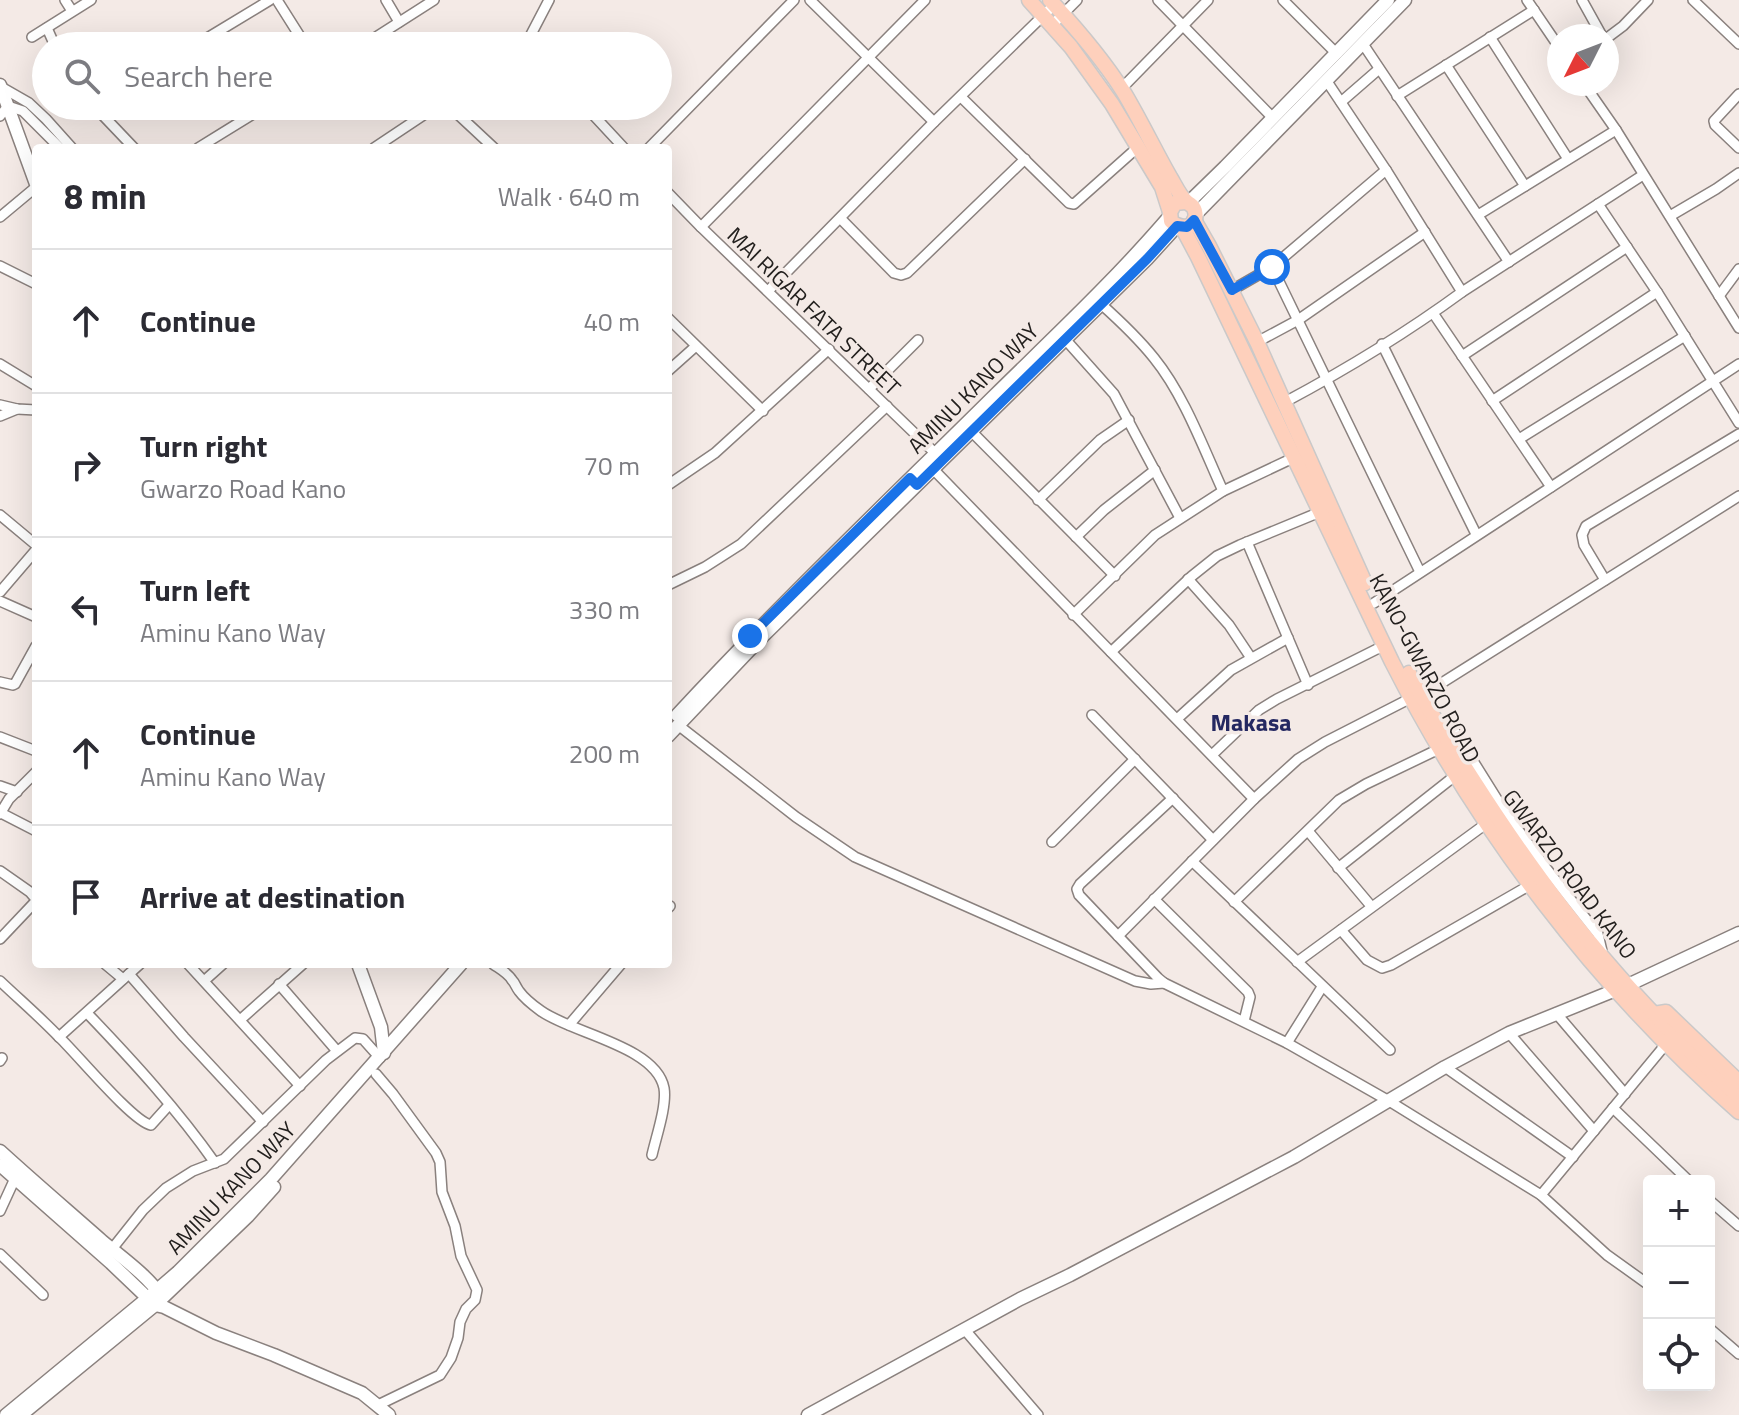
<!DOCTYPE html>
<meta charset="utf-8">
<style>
:root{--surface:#fff;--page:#f7f7f7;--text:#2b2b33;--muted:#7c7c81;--line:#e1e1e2}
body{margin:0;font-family:"Titillium Web",sans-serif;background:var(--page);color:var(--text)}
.controls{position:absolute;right:24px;bottom:24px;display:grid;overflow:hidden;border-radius:8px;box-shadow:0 8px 32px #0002}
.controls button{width:72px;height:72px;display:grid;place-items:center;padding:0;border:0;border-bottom:2px solid var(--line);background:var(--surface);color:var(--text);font:40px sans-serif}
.compass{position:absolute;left:1547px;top:24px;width:72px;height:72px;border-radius:50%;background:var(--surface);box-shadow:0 8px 32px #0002;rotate:228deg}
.stop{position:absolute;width:24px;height:24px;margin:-18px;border:6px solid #1a73e8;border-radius:50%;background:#fff}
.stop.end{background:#1a73e8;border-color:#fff;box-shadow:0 2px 8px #0008}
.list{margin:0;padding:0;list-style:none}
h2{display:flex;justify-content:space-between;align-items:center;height:104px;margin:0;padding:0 32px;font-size:34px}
h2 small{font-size:26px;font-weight:400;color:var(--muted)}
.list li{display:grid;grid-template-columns:52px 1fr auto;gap:24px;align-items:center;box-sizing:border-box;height:144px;padding:0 32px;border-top:2px solid var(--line)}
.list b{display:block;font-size:30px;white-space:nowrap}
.list p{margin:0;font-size:26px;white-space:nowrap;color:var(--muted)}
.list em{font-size:26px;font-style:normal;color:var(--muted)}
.icon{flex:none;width:44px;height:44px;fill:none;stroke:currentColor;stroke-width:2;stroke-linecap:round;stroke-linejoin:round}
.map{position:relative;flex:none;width:1739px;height:1415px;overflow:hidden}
.search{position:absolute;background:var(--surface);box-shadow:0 8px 32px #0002;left:32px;top:32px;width:640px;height:88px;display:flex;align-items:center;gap:20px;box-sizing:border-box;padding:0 28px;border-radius:44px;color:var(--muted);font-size:30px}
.panel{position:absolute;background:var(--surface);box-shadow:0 8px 32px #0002;left:32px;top:144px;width:640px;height:824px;border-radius:8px}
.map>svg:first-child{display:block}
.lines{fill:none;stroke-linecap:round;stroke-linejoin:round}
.street-casing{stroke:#8a817e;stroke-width:12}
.secondary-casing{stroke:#8a817e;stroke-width:15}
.primary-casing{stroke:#cac9c9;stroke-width:17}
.street{stroke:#fff;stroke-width:9}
.secondary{stroke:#fff;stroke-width:12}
.primary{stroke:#fed0bc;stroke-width:14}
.route{stroke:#1a73e8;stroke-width:10}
.labels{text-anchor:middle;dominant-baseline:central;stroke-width:7;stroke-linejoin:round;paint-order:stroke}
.street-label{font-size:22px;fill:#23201e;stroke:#f4eae6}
.neighbourhood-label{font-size:24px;font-weight:bold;fill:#242861;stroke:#f4eae6}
</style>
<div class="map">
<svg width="1739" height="1415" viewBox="0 0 1739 1415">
<rect width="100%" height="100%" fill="#f4eae6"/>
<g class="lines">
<g class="street-casing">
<g id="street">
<polyline points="65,0 72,11"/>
<polyline points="277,0 306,46"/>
<polyline points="386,0 399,22"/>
<polyline points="810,0 934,122"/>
<polyline points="1158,0 1272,117"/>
<polyline points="1283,0 1336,53"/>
<polyline points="1527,0 1559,47"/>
<polyline points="1582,0 1602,36"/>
<polyline points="1693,0 1739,44"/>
<polyline points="1052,25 1077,0"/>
<polyline points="47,28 55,46"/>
<polyline points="32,37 91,0"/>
<polyline points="1490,37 1568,159"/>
<polyline points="1607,38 1623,26 1648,0"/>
<polyline points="1363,44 1509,262"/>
<polyline points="194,46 270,0"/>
<polyline points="362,46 434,0"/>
<polyline points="525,46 549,0"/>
<polyline points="1446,65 1525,186"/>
<polyline points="1326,80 1386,170 1462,292"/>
<polyline points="1584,84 1616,130 1739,328"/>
<polyline points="1,87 29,103 46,119 72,148"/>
<polyline points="1121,89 1208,0"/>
<polyline points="1739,94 1714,121 1715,125 1739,148"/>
<polyline points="1397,96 1534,10"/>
<polyline points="961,97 1069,203 1074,204 1137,148"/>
<polyline points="1341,102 1379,69"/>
<polyline points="94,106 134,148"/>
<polyline points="449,106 494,148"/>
<polyline points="585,106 624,148"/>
<polyline points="0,116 8,106 23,111 60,148"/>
<polyline points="198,148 266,106"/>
<polyline points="374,148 437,106"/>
<polyline points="649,148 794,0"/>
<polyline points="668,193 701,227 936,454"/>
<polyline points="1598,204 1657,292 1739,423"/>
<polyline points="1478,215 1616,130"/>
<polyline points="1670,216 1716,189 1739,173"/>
<polyline points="0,217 36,187"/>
<polyline points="841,219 894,273 901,275 907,273 1025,159"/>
<polyline points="701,227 925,0"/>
<polyline points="0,266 36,284"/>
<polyline points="1272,267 1420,572"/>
<polyline points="1232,290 1272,267 1386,170"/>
<polyline points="768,291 934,122 1054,5"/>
<polyline points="1719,296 1739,269"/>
<path d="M 1101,304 C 1120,321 1138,338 1154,358 C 1184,395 1203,447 1223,491"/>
<polyline points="1433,313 1551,487"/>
<polyline points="668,318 763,411"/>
<polyline points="1065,339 1114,394 1180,518"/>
<polyline points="1257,342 1298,320 1425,232"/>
<polyline points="1382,344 1476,534"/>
<polyline points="1462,356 1627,247"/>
<polyline points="0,364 36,386"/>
<polyline points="668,371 696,346"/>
<polyline points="869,389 918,340"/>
<polyline points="1492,401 1657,292"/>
<path d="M 1285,402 C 1345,370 1406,333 1462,292 L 1643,175"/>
<polyline points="0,405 17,409 36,410"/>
<polyline points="0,416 17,409"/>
<polyline points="972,432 1115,576"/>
<polyline points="1519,439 1685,336"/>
<polyline points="933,469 1254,799"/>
<polyline points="668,485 715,453 829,349"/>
<polyline points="1038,500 1100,440 1129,420"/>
<polyline points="0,515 36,545"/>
<polyline points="1076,537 1104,510 1155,470"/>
<polyline points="1247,542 1308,685"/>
<polyline points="1188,579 1229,625 1251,658"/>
<polyline points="1605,580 1584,545 1582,535 1586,526 1739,434"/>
<polyline points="668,585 705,567 741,544 887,406"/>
<polyline points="0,592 36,550"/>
<polyline points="0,601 36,617"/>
<polyline points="1374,603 1739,364"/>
<polyline points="1073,615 1155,535 1223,491 1293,458"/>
<polyline points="1111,652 1192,576 1217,556 1240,545 1320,512"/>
<polyline points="0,682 13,685 15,684 36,646"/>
<polyline points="1421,696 1739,496"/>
<polyline points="1092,715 1213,840"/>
<polyline points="1436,718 1448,724 1455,732 1503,809 1546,868 1598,934 1602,951"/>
<polyline points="1177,719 1231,670 1288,638"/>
<polyline points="678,725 796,817 855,857 1135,981 1151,984 1164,983"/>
<polyline points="0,737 36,751"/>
<polyline points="1212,755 1259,710 1277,699 1385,645"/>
<polyline points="0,786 17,792"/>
<polyline points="1173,798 1080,884 1077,889 1079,895 1158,978 1164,983 1287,1043 1389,1101 1541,1195 1607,1255 1649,1285"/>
<polyline points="1,813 36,831"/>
<polyline points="0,814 9,799 36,772"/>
<polyline points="1308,831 1371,906"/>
<polyline points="1052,842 1135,759"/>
<polyline points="1192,861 1390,1050"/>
<polyline points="1338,868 1456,775"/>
<polyline points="0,871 30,892 36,899"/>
<polyline points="1154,899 1248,992 1250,997 1244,1021"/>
<polyline points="1234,902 1339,800 1366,784 1441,748"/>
<polyline points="668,908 670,906"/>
<polyline points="1341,930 1367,960 1382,968 1391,965 1530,885"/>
<polyline points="1118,936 1254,799 1298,759 1325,742 1411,698"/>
<polyline points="0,939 36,901"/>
<polyline points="1297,962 1487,823"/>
<polyline points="105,964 123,979"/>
<polyline points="188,964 300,1086"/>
<path d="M 493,964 C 500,969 508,973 512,980 C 515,983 516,987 519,991 C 524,998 534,1006 541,1011 C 571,1033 656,1046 664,1088 C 667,1106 656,1137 652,1155"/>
<polyline points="129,974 184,1037 263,1122"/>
<path d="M 0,981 C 20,1000 41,1018 60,1038 C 77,1054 133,1122 151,1125 L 169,1105"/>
<polyline points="204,981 223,964"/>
<polyline points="279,984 337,1051"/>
<path d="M 87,1013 C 132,1060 177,1109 215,1163"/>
<polyline points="1556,1013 1625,1094"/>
<polyline points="240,1020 303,964"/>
<polyline points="569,1025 621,964"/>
<polyline points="1509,1033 1594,1131"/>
<polyline points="59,1037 140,964"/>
<polyline points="1287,1043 1322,987"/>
<polyline points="0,1061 2,1058"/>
<polyline points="1445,1067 1573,1157"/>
<polyline points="376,1074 393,1094 436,1153 440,1162 442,1192 455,1226 461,1256 477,1290 475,1300 466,1309 460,1322 458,1338 451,1358 440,1375 378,1405"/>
<polyline points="1613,1108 1689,1181"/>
<polyline points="1541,1195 1666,1044"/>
<polyline points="1709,1200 1739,1226"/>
<polyline points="0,1211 17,1174"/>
<polyline points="112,1249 143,1210 166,1188 193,1171 224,1159 326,1060 355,1038 363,1039 380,1058"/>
<polyline points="0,1254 43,1295"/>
<polyline points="1709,1328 1739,1354"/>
<polyline points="965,1330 1038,1415"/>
</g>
</g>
<g class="secondary-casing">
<g id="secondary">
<polyline points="0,85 36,184"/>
<polyline points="1188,203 1225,167 1388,0"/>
<polyline points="1195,215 1405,0"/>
<path d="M 677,715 C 779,605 888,501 995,395 C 1054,337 1115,280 1169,217"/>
<polyline points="668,736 762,637 1147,259 1177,226"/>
<polyline points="358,964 381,1027 384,1053"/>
<path d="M 0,1151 C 34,1182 68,1211 102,1241 C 121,1257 148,1276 161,1296"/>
<polyline points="0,1165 111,1263 155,1305 164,1307 216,1333 274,1355 362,1393 389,1415"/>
<polyline points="6,1415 149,1297 178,1272 271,1179 461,964"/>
<polyline points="21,1415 155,1305 248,1216 274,1187"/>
<polyline points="808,1415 1020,1299 1070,1275 1294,1157 1445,1067 1509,1033 1628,985 1739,933"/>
</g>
</g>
<g class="primary-casing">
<g id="primary">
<polyline points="1029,0 1071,47 1112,104 1162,187 1170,212"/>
<path d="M 1050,0 C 1076,28 1102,58 1123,91 C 1140,119 1154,149 1170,177 C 1175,185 1180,197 1187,202 C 1192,206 1193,205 1195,211 C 1199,228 1181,231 1171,221 L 1170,212 L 1175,203 L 1185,202"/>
<polyline points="1194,220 1209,246 1257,342 1365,583"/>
<path d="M 1182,227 L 1198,257 L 1392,662 C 1478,831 1596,987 1739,1112"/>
<path d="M 1409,673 C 1428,710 1450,744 1472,778 C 1513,842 1556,904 1606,961 C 1647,1009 1692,1054 1739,1097"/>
<polyline points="1654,1014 1666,1012 1739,1082"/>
</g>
</g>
<use href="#street" class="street"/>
<use href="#secondary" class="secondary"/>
<use href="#primary" class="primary"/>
</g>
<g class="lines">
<polyline class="route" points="750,636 910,478 917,485 1147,259 1177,226 1187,227 1194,220 1232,290 1272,267"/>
</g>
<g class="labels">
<g class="street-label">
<text transform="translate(814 311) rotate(44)">MAI RIGAR FATA STREET</text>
<text transform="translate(973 388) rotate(-45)">AMINU KANO WAY</text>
<text transform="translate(1425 668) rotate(62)">KANO-GWARZO ROAD</text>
<text transform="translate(1570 874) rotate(53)">GWARZO ROAD KANO</text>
<text transform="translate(231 1188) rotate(-46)">AMINU KANO WAY</text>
</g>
<g class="neighbourhood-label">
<text x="1251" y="722">Makasa</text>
</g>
</g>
</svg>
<div class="controls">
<button>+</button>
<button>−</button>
<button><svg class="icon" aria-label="locate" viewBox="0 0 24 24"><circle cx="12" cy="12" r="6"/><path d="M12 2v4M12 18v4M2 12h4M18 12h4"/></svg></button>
</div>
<svg class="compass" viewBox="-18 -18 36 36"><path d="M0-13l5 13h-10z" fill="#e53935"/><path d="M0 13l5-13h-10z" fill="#7c7c81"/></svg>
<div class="stop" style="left:1272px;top:267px"></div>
<div class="stop end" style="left:750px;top:636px"></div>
<div class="search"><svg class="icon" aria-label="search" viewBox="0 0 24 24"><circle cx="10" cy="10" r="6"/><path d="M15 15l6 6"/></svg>Search here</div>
<section class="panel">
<h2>8 min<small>Walk · 640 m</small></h2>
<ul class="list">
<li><svg class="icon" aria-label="ahead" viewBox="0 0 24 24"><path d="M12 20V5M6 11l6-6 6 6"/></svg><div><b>Continue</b></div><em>40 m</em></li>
<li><svg class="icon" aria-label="right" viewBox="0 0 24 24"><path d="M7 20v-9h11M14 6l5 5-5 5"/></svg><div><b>Turn right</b><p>Gwarzo Road Kano</p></div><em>70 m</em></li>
<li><svg class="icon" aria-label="left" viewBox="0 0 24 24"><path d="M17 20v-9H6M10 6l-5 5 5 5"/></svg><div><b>Turn left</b><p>Aminu Kano Way</p></div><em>330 m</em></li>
<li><svg class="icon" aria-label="ahead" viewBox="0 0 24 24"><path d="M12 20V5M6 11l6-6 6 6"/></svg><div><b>Continue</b><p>Aminu Kano Way</p></div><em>200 m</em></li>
<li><svg class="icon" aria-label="arrive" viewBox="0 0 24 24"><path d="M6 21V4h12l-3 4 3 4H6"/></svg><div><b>Arrive at destination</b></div></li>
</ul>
</section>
</div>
